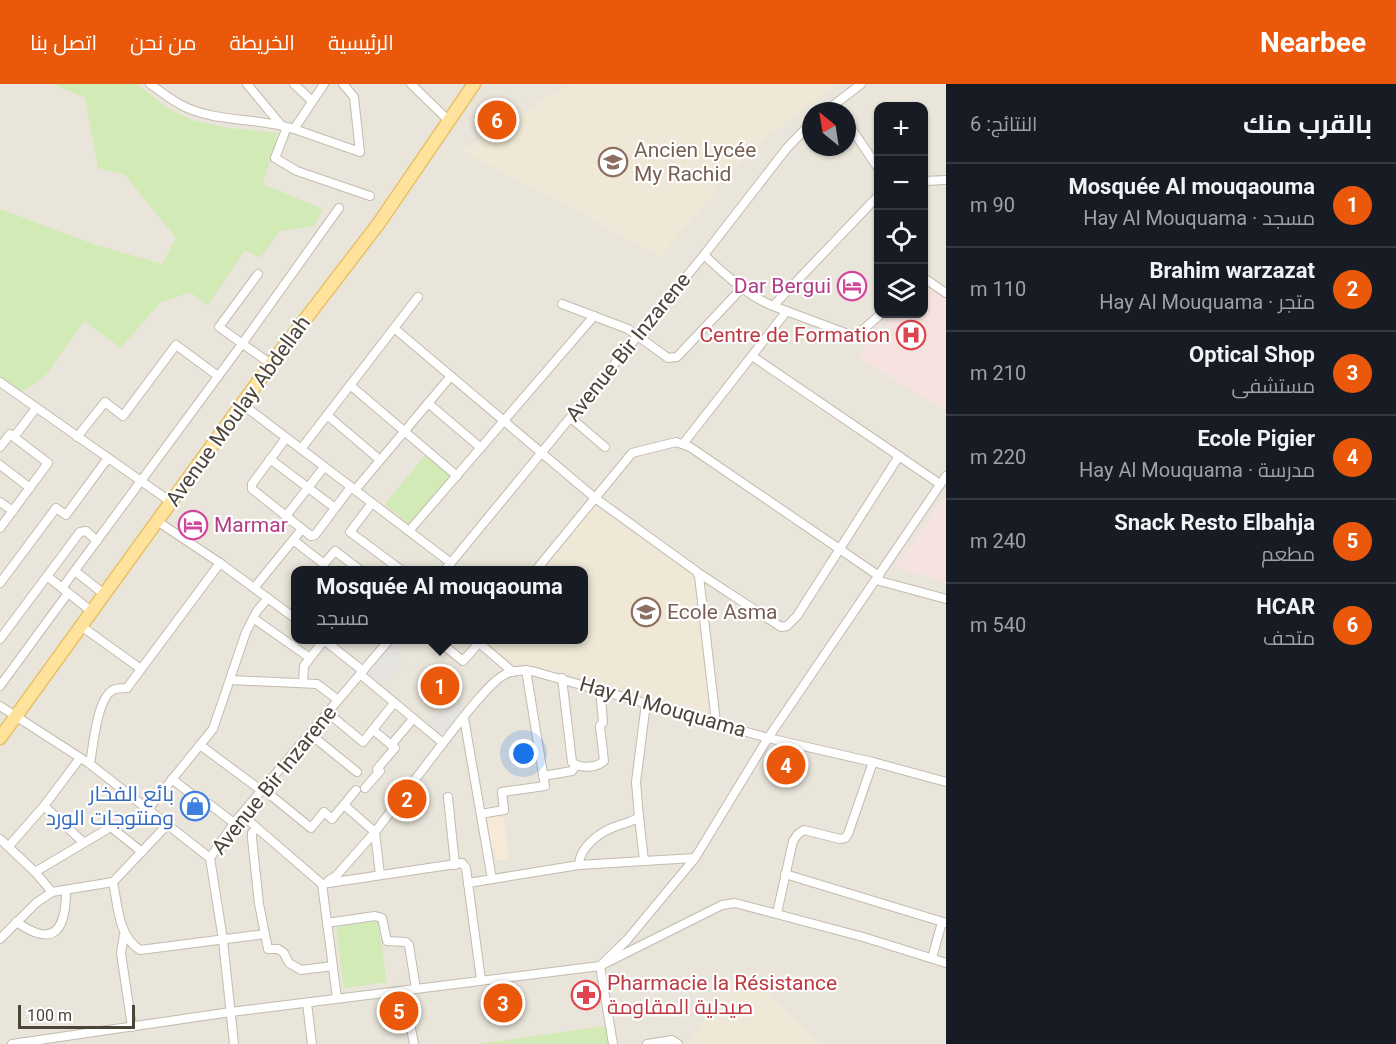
<!DOCTYPE html>
<html lang="ar">
<meta charset="utf-8">
<style>
:root{--surface:#171b24;--page:#242831;--text:#f1f3f6;--muted:#9ea1a6;--line:#363941;--accent:#ea580c}
body{margin:0;font-family:Roboto,Cairo,sans-serif;background:var(--page);color:var(--text);direction:rtl}
.controls{position:absolute;right:18px;top:18px;display:grid;overflow:hidden;border-radius:12px;box-shadow:0 2px 4px #0004}
.controls button{width:54px;height:54px;display:grid;place-items:center;padding:0;border:0;border-bottom:2px solid var(--line);background:var(--surface);color:var(--text);font:30px sans-serif}
.compass{position:absolute;left:802px;top:18px;width:54px;height:54px;border-radius:50%;background:var(--surface);box-shadow:0 2px 4px #0004;rotate:330deg}
.scale{position:absolute;left:18px;bottom:15px;width:117px;box-sizing:border-box;padding-left:6px;border:3px solid #4b4439;border-top:0;font-size:16px;line-height:21px;white-space:nowrap;color:#4b4439;-webkit-text-stroke:4px #fff;paint-order:stroke}
.you{position:absolute;left:524px;top:670px;width:21px;height:21px;margin:-15px;border:4px solid #fff;border-radius:50%;background:#1a73e8;box-shadow:0 0 0 9px #1a73e833}
.badge{display:grid;place-items:center;width:39px;height:39px;border-radius:50%;background:var(--accent);color:#fff;font-size:20px;font-weight:700}
.pin{position:absolute;translate:-50% -50%;border:3px solid #fff;box-shadow:0 2px 6px #0006}
.popup{position:absolute;left:291px;top:482px;width:297px;height:78px;box-sizing:border-box;display:grid;place-content:center;border-radius:12px;background:var(--surface);filter:drop-shadow(0 2px 4px #0005);font-size:20px;white-space:nowrap;color:var(--muted)}
.popup b{font-size:22px;color:var(--text)}
.popup::after{content:'';position:absolute;left:50%;top:100%;margin-left:-12px;border:12px solid transparent;border-top-color:var(--surface)}
.list{margin:0;padding:0;list-style:none}
h2{display:flex;justify-content:space-between;align-items:center;height:78px;margin:0;padding:0 24px;font-size:26px}
h2 small{font-size:20px;font-weight:400;color:var(--muted)}
.list li{display:grid;grid-template-columns:39px 1fr auto;gap:18px;align-items:center;box-sizing:border-box;height:84px;padding:0 24px;border-top:2px solid var(--line)}
.list b{display:block;font-size:22px;white-space:nowrap}
.list p{margin:0;font-size:20px;white-space:nowrap;color:var(--muted)}
.list em{font-size:20px;font-style:normal;color:var(--muted)}
.icon{flex:none;width:33px;height:33px;fill:none;stroke:currentColor;stroke-width:2;stroke-linecap:round;stroke-linejoin:round}
.map{position:relative;flex:none;width:946px;height:960px;overflow:hidden;direction:ltr}
header{display:flex;align-items:center;gap:36px;box-sizing:border-box;height:84px;padding:0 30px;background:var(--accent);color:#fff}
header strong{font-size:28px}
nav{display:flex;gap:33px;margin-inline-start:auto;font-size:21px}
main{display:flex}
aside{flex:1;background:var(--surface)}
.map>svg:first-child{display:block}
.residential{fill:#eae5da;fill-rule:evenodd}
.commercial{fill:#f7ead8}
.education{fill:#efe8d6}
.medical{fill:#f6e3e0}
.green{fill:#d2eab5}
.parking{fill:#e5e3e0}
.lines{fill:none;stroke-linecap:round;stroke-linejoin:round}
.minor-casing{stroke:#c2bbae;stroke-width:10}
.primary-casing{stroke:#e6c16a;stroke-width:15}
.minor{stroke:#fff;stroke-width:8}
.primary{stroke:#ffe39c;stroke-width:12}
.labels{text-anchor:middle;dominant-baseline:central;stroke-width:4.5;stroke-linejoin:round;paint-order:stroke}
.education-label{font-size:21px;fill:#785e54;stroke:#fff;text-anchor:start}
.hotel-label{font-size:21px;fill:#b23c85;stroke:#fff;text-anchor:end}
.health-label{font-size:21px;fill:#be3a42;stroke:#fff;text-anchor:end}
.street-label{font-size:21px;fill:#4b4439;stroke:#fff}
.shop-label{font-size:21px;fill:#366cbe;stroke:#fff;text-anchor:end}
</style>
<header>
<strong>Nearbee</strong>
<nav><a>الرئيسية</a><a>الخريطة</a><a>من نحن</a><a>اتصل بنا</a></nav>
</header>
<main>
<aside>
<h2>بالقرب منك<small>النتائج: 6</small></h2>
<ul class="list">
<li><span class="badge">1</span><div><b>Mosquée Al mouqaouma</b><p>مسجد · Hay Al Mouquama</p></div><em>90 m</em></li>
<li><span class="badge">2</span><div><b>Brahim warzazat</b><p>متجر · Hay Al Mouquama</p></div><em>110 m</em></li>
<li><span class="badge">3</span><div><b>Optical Shop</b><p>مستشفى</p></div><em>210 m</em></li>
<li><span class="badge">4</span><div><b>Ecole Pigier</b><p>مدرسة · Hay Al Mouquama</p></div><em>220 m</em></li>
<li><span class="badge">5</span><div><b>Snack Resto Elbahja</b><p>مطعم</p></div><em>240 m</em></li>
<li><span class="badge">6</span><div><b>HCAR</b><p>متحف</p></div><em>540 m</em></li>
</ul>
</aside>
<div class="map">
<svg width="946" height="960" viewBox="0 0 946 960">
<rect width="100%" height="100%" fill="#f6f3ec"/>
<path class="residential" d="M 0,0 L 946,0 L 946,960 L 0,960 ZM 878,22 L 924,22 L 924,230 L 878,230 ZM 811,27 L 847,27 L 847,63 L 811,63 ZM 296,486 L 584,486 L 584,556 L 296,556 Z"/>
<polygon class="commercial" points="498,729 499,734 504,733 509,775 496,776 495,765 491,764 487,731"/>
<g class="education">
<polygon points="569,0 833,0 834,2 769,51 726,91 711,113 660,172 462,66"/>
<polygon points="593,421 704,500 720,631 525,579 515,582 483,556 584,556 584,486 540,486"/>
<polygon points="729,901 761,903 821,960 688,960"/>
</g>
<g class="medical">
<polygon points="924,199 946,214 946,327 857,273 895,230 924,230"/>
<polygon points="946,409 946,499 895,483"/>
</g>
<g class="green">
<polygon points="53,0 137,0 167,24 192,36 229,44 278,49 263,100 323,125 314,142 280,147 260,174 245,166 208,221 190,208 160,219 121,264 84,237 46,291 22,308 0,292 0,125 96,161 162,180 176,154 125,91 98,84 85,14"/>
<polygon points="426,370 452,391 410,441 385,420"/>
<polygon points="378,837 387,898 344,904 336,843"/>
<polygon points="606,942 608,960 477,960"/>
</g>
<g class="parking">
<polygon points="394,556 402,556 402,583 380,598 367,588"/>
<polygon points="461,617 466,624 443,650 427,637"/>
</g>
<g class="lines">
<g class="minor-casing">
<g id="minor">
<path d="M 150,0 C 160,7 170,15 181,21 C 215,39 258,33 294,45 L 324,0"/>
<polyline points="247,0 281,41"/>
<polyline points="294,0 312,17"/>
<polyline points="411,0 448,36"/>
<polyline points="826,27 861,0"/>
<polyline points="847,38 878,84"/>
<polyline points="287,43 275,74 297,87 370,112"/>
<polyline points="294,45 360,68 354,13 343,0"/>
<polyline points="924,97 946,96"/>
<path d="M 704,171 C 725,190 746,211 773,222 L 878,112"/>
<polyline points="258,190 219,243 271,280"/>
<polyline points="924,194 946,209"/>
<polyline points="562,220 628,245 668,274 677,273 742,204"/>
<polyline points="773,222 848,250 858,250 881,230"/>
<polyline points="394,244 595,414 696,487 699,492 716,638"/>
<polyline points="752,272 940,400"/>
<polyline points="0,298 171,418"/>
<polyline points="350,301 457,392"/>
<polyline points="428,319 481,364"/>
<polyline points="242,320 451,479"/>
<polyline points="327,331 380,376"/>
<polyline points="571,334 605,363"/>
<polyline points="77,353 105,318 123,332 176,261 218,292"/>
<polyline points="286,354 252,400 252,405 311,452 315,451 351,403"/>
<polyline points="683,360 786,228"/>
<polyline points="0,363 10,350 14,353 36,324"/>
<polyline points="301,365 418,213"/>
<polyline points="270,375 335,424"/>
<polyline points="0,381 30,404"/>
<polyline points="355,406 451,292"/>
<polyline points="0,418 13,427"/>
<polyline points="372,419 350,448 401,486"/>
<polyline points="286,432 324,383"/>
<polyline points="157,437 220,479 296,535"/>
<polyline points="0,444 48,379 14,353"/>
<polyline points="409,447 594,232"/>
<polyline points="293,456 324,480 335,467 360,486"/>
<polyline points="445,486 704,171 787,64 811,39"/>
<polyline points="536,486 632,369 676,358 690,363 879,492"/>
<polyline points="75,487 104,510"/>
<polyline points="697,488 781,543 787,542 797,532 899,372"/>
<polyline points="47,492 91,527"/>
<polyline points="876,496 946,515"/>
<polyline points="0,499 56,424 66,431 108,374"/>
<polyline points="62,504 242,260 339,124"/>
<polyline points="254,504 302,445"/>
<polyline points="253,534 310,574 324,556"/>
<polyline points="81,542 141,585"/>
<polyline points="0,555 80,448 86,447 97,457"/>
<polyline points="324,556 363,587"/>
<polyline points="437,556 463,577 479,559"/>
<polyline points="480,556 479,559 513,588"/>
<path d="M 360,590 L 443,659 C 456,643 488,599 504,591 C 512,586 523,586 532,587 L 768,654 L 873,678 L 946,698"/>
<path d="M 562,594 L 572,678 C 580,685 596,684 604,677 L 600,642 L 603,638 L 600,605"/>
<polyline points="230,596 317,600 338,616"/>
<polyline points="303,599 304,582 310,574"/>
<polyline points="0,602 68,509"/>
<polyline points="0,622 90,680 210,774"/>
<polyline points="328,629 363,658 394,619"/>
<polyline points="464,634 492,795"/>
<polyline points="310,650 357,688"/>
<polyline points="200,661 262,707"/>
<polyline points="391,661 413,635"/>
<path d="M 90,680 C 93,663 97,614 113,606 C 117,604 123,604 127,604 L 220,479"/>
<polyline points="543,692 572,687 576,681"/>
<polyline points="172,695 205,721 209,720 234,739"/>
<polyline points="365,704 380,687 377,685 395,664 373,646"/>
<polyline points="263,705 311,744 324,728 332,735 356,706"/>
<polyline points="448,713 455,781"/>
<polyline points="344,721 375,748 380,791"/>
<polyline points="44,722 83,758"/>
<polyline points="148,725 213,645 246,548 257,527 268,514"/>
<polyline points="481,730 504,726 502,708 545,702 526,586"/>
<polyline points="242,731 322,800"/>
<polyline points="639,733 644,777 695,774"/>
<polyline points="257,744 252,749 252,754 259,820 265,850"/>
<polyline points="0,755 35,788 52,808"/>
<polyline points="9,762 44,722 80,674"/>
<polyline points="579,781 644,777"/>
<polyline points="35,788 109,744 112,744 142,768"/>
<polyline points="785,790 946,839"/>
<polyline points="329,796 336,792 375,748 443,659"/>
<path d="M 113,798 C 118,822 118,852 140,866 L 265,850 L 268,865 L 278,865 L 284,869 L 289,879 L 301,886 L 333,882"/>
<path d="M 468,799 L 579,781 C 579,763 601,747 617,742 C 625,739 632,738 639,733 L 636,698 L 646,619"/>
<polyline points="322,800 462,779 466,784 481,896"/>
<polyline points="322,800 337,914"/>
<polyline points="777,829 793,757 798,750 804,746 840,755 845,754 848,750 873,678"/>
<path d="M 16,838 C 23,842 30,847 37,849 C 64,858 66,824 66,807"/>
<polyline points="327,839 375,832 382,834 387,857 406,858 409,861 416,905"/>
<polyline points="124,851 121,869 132,943"/>
<polyline points="0,855 36,819 52,808 113,798 167,741"/>
<polyline points="932,874 942,838"/>
<polyline points="404,907 414,960"/>
<polyline points="307,919 312,960"/>
<polyline points="12,960 231,928 600,882 722,821 735,819 863,853 946,879"/>
<polyline points="234,960 223,856 210,774 234,739 389,556"/>
<polyline points="613,960 600,882 627,856 695,774 768,654 946,392"/>
<polyline points="647,960 672,956 678,960"/>
</g>
</g>
<g class="primary-casing">
<polyline id="primary" points="0,654 271,280 379,139 474,0"/>
</g>
<use href="#minor" class="minor"/>
<use href="#primary" class="primary"/>
</g>
<defs>
<g id="school-ring" transform="scale(1.5)"><circle r="9.5" fill="#fff" stroke="#8d6e63" stroke-width="1.5"/><path d="M0-5L7-2L0 1L-7-2ZM-4 1L0 2.5L4 1V4Q0 6-4 4Z" fill="#8d6e63"/></g>
<g id="hotel-ring" transform="scale(1.5)"><circle r="9.5" fill="#fff" stroke="#d1479c" stroke-width="1.5"/><path d="M-6-4.5h1.5V1H6V5H4.5V3h-9V5H-6ZM-4 0a1.8 1.8 0 1 1 3.6 0ZM.5 0V-2.5h3Q6-2.5 6 0Z" fill="#d1479c"/></g>
<g id="hospital-ring" transform="scale(1.5)"><circle r="9.5" fill="#fff" stroke="#e0444e" stroke-width="1.5"/><path d="M-5-5h3v3.5h4V-5h3V5h-3V1.5h-4V5h-3Z" fill="#e0444e"/></g>
<g id="university-ring" transform="scale(1.5)"><circle r="9.5" fill="#fff" stroke="#8d6e63" stroke-width="1.5"/><path d="M0-5L7-2L0 1L-7-2ZM-4 1L0 2.5L4 1V4Q0 6-4 4Z" fill="#8d6e63"/></g>
<g id="shop-ring" transform="scale(1.5)"><circle r="9.5" fill="#fff" stroke="#3f7fe0" stroke-width="1.5"/><path d="M-5-2.5h2.3a2.7 3.5 0 0 1 5.4 0H5L5.5 6h-11ZM-1.5-2.5h3a1.5 2.3 0 0 0-3 0Z" fill="#3f7fe0"/></g>
<g id="pharmacy-ring" transform="scale(1.5)"><circle r="9.5" fill="#fff" stroke="#e0444e" stroke-width="1.5"/><path d="M-2-6h4v4h4v4h-4v4h-4v-4h-4v-4h4Z" fill="#e0444e"/></g>
</defs>
<g fill-rule="evenodd">
<use href="#school-ring" x="613" y="78"/>
<use href="#hotel-ring" x="852" y="202"/>
<use href="#hospital-ring" x="911" y="251"/>
<use href="#hotel-ring" x="193" y="441"/>
<use href="#university-ring" x="646" y="528"/>
<use href="#shop-ring" x="195" y="722"/>
<use href="#pharmacy-ring" x="586" y="911"/>
</g>
<g class="labels">
<g class="education-label">
<text x="634" y="66">Ancien Lycée<tspan x="634" dy="24">My Rachid</tspan></text>
<text x="667" y="528">Ecole Asma</text>
</g>
<g class="hotel-label">
<text x="831" y="202">Dar Bergui</text>
<text x="214" y="441" text-anchor="start">Marmar</text>
</g>
<g class="health-label">
<text x="890" y="251">Centre de Formation</text>
<text x="607" y="899" text-anchor="start">Pharmacie la Résistance<tspan x="607" dy="24">صيدلية المقاومة</tspan></text>
</g>
<g class="street-label">
<text transform="translate(628 263) rotate(-51)">Avenue Bir Inzarene</text>
<text transform="translate(238 327) rotate(-54)">Avenue Moulay Abdellah</text>
<text transform="translate(663 623) rotate(16)">Hay Al Mouquama</text>
<text transform="translate(274 696) rotate(-51)">Avenue Bir Inzarene</text>
</g>
<g class="shop-label">
<text x="174" y="710">بائع الفخار<tspan x="174" dy="24">ومنتوجات الورد</tspan></text>
</g>
</g>
</svg>
<div class="controls">
<button>+</button>
<button>−</button>
<button><svg class="icon" aria-label="locate" viewBox="0 0 24 24"><circle cx="12" cy="12" r="6"/><path d="M12 2v4M12 18v4M2 12h4M18 12h4"/></svg></button>
<button><svg class="icon" aria-label="layers" viewBox="0 0 24 24"><path d="M12 4l9 5-9 5-9-5zM3 14l9 5 9-5"/></svg></button>
</div>
<svg class="compass" viewBox="-18 -18 36 36"><path d="M0-13l5 13h-10z" fill="#e53935"/><path d="M0 13l5-13h-10z" fill="#9ea1a6"/></svg>
<div class="scale">100 m</div>
<div class="you"></div>
<div class="pin badge" style="left:440px;top:602px">1</div>
<div class="popup"><b>Mosquée Al mouqaouma</b>مسجد</div>
<div class="pin badge" style="left:407px;top:715px">2</div>
<div class="pin badge" style="left:503px;top:919px">3</div>
<div class="pin badge" style="left:786px;top:681px">4</div>
<div class="pin badge" style="left:399px;top:927px">5</div>
<div class="pin badge" style="left:497px;top:36px">6</div>
</div>
</main>
